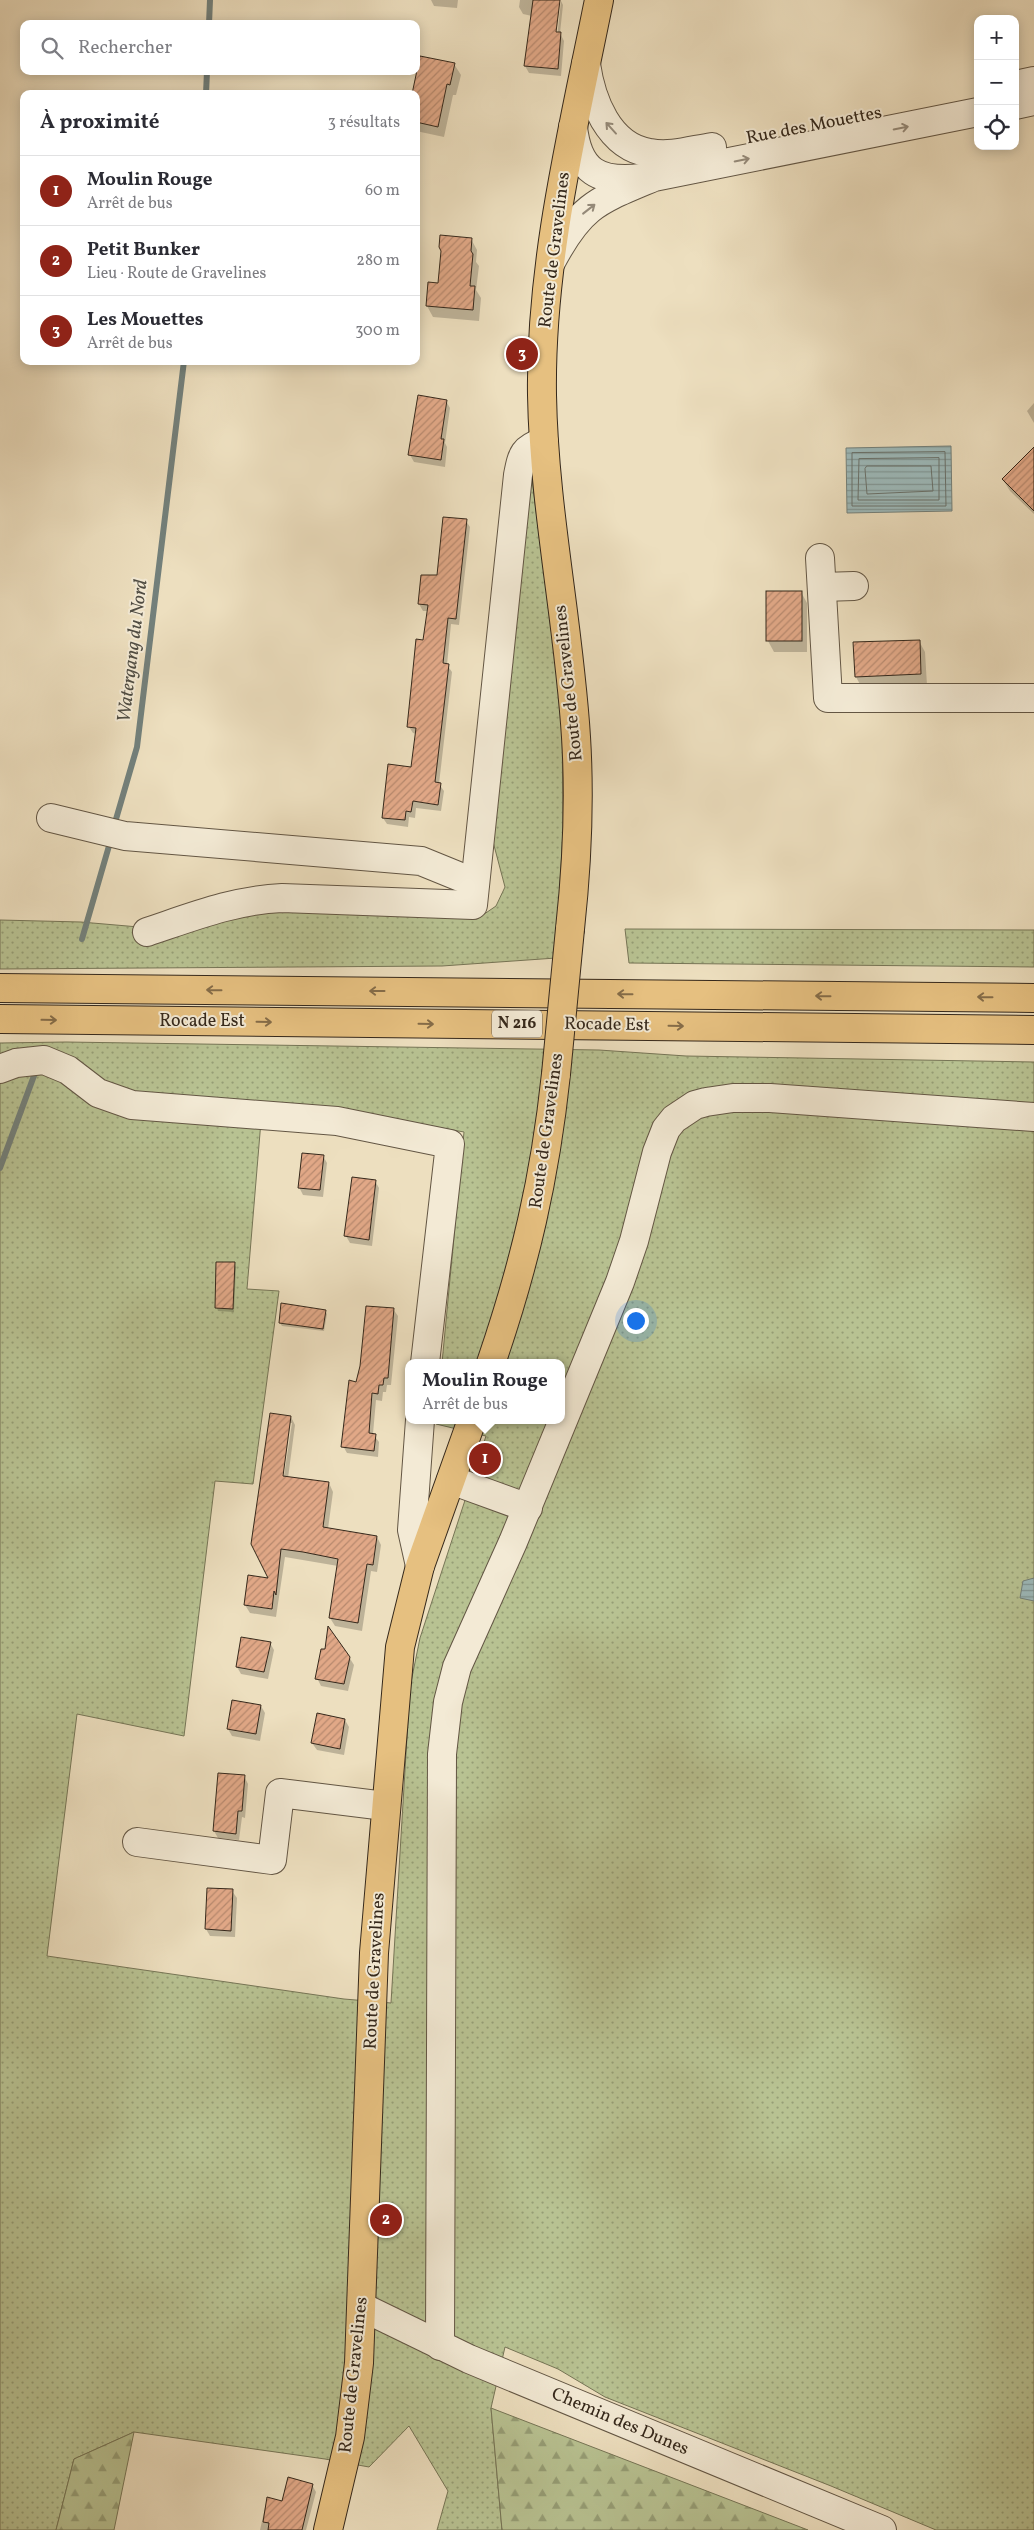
<!DOCTYPE html>
<html lang="fr">
<meta charset="utf-8">
<style>
:root{--surface:#fff;--page:#f7f7f7;--text:#2b2b33;--muted:#7c7c81;--line:#e1e1e2;--accent:#8f2418}
body{margin:0;font-family:Vollkorn,serif;background:var(--page);color:var(--text)}
.controls{position:absolute;right:15px;top:15px;display:grid;overflow:hidden;border-radius:10px;box-shadow:0 2px 12px #0003}
.controls button{width:45px;height:45px;display:grid;place-items:center;padding:0;border:0;border-bottom:1px solid var(--line);background:var(--surface);color:var(--text);font:25px sans-serif}
.you{position:absolute;left:635px;top:1320px;width:18px;height:18px;margin:-12px;border:4px solid #fff;border-radius:50%;background:#1a73e8;box-shadow:0 0 0 8px #1a73e833}
.badge{display:grid;place-items:center;width:32px;height:32px;border-radius:50%;background:var(--accent);color:#fff;font-size:16px;font-weight:700}
.pin{position:absolute;translate:-50% -50%;border:2px solid #fff;box-shadow:0 1px 5px #0006}
.popup{position:absolute;left:405px;top:1359px;width:160px;height:65px;box-sizing:border-box;display:grid;place-content:center;border-radius:10px;background:var(--surface);filter:drop-shadow(0 1px 4px #0005);font-size:16px;white-space:nowrap;color:var(--muted)}
.popup b{font-size:19px;color:var(--text)}
.popup::after{content:'';position:absolute;left:50%;top:100%;margin-left:-10px;border:10px solid transparent;border-top-color:var(--surface)}
.list{margin:0;padding:0;list-style:none}
h2{display:flex;justify-content:space-between;align-items:center;height:65px;margin:0;padding:0 20px;font-size:21px}
h2 small{font-size:16px;font-weight:400;color:var(--muted)}
.list li{display:grid;grid-template-columns:32px 1fr auto;gap:15px;align-items:center;box-sizing:border-box;height:70px;padding:0 20px;border-top:1px solid var(--line)}
.list b{display:block;font-size:19px;white-space:nowrap}
.list p{margin:0;font-size:16px;white-space:nowrap;color:var(--muted)}
.list em{font-size:16px;font-style:normal;color:var(--muted)}
.icon{flex:none;width:28px;height:28px;fill:none;stroke:currentColor;stroke-width:2;stroke-linecap:round;stroke-linejoin:round}
.map{position:relative;flex:none;width:1034px;height:2530px;overflow:hidden}
.search{position:absolute;background:var(--surface);box-shadow:0 2px 12px #0003;left:20px;top:20px;width:400px;height:55px;display:flex;align-items:center;gap:12px;box-sizing:border-box;padding:0 18px;border-radius:10px;color:var(--muted);font-size:19px}
.panel{position:absolute;background:var(--surface);box-shadow:0 2px 12px #0003;left:20px;top:90px;width:400px;height:275px;border-radius:10px}
.map>svg:first-child{display:block}
.grass{fill:url(#grass-dots);stroke:#767556;fill-rule:evenodd}
.forest{fill:url(#forest-firs);stroke:#767556}
.water{fill:url(#water-rules);stroke:#73807b}
.shadow{fill:#0003;fill-rule:evenodd}
.lines{fill:none;stroke-linecap:round;stroke-linejoin:round}
.shore{stroke:#69716b;stroke-width:1}
.stream{stroke:#73807b;stroke-width:6}
.building{fill:url(#building-hatch);stroke:#35281b}
.minor-casing{stroke:#635644;stroke-width:30}
.major-casing{stroke:#35281b;stroke-width:30}
.highway-casing{stroke:#35281b;stroke-width:30}
.minor{stroke:#f3ead5;stroke-width:28}
.major{stroke:#e6c080;stroke-width:28}
.highway{stroke:#e6c080;stroke-width:28}
.major-bridge-casing{stroke:#35281b;stroke-width:30;stroke-linecap:butt}
.major-bridge{stroke:#e6c080;stroke-width:28}
.oneway{stroke:#948978}
.oneway2{stroke:#856c48}
.labels{text-anchor:middle;dominant-baseline:central;stroke-width:4;stroke-linejoin:round;paint-order:stroke}
.shield{fill:#f3ead5;stroke:#6e6253;stroke-width:1}
.shield-label{font-size:16px;font-weight:bold;fill:#35281b}
.street-label{font-size:18px;fill:#35281b;stroke:#f3ead5}
.water-label{font-size:19px;font-style:italic;fill:#4f4c43;stroke:#f3ead5}
</style>
<div class="map">
<svg width="1034" height="2530" viewBox="0 0 1034 2530">
<defs>
<pattern id="grass-dots" width="8" height="8" patternUnits="userSpaceOnUse" patternTransform="scale(1.25)"><rect width="8" height="8" fill="#b8c292"/><path d="M2 2h.1M6 6h.1" fill="none" stroke="#969e76" stroke-width="1.8" stroke-linecap="round"/></pattern>
<pattern id="forest-firs" width="22" height="20" patternUnits="userSpaceOnUse" patternTransform="scale(1.25)"><rect width="22" height="20" fill="#b8c292"/><path d="M5 1l3.5 6h-7zM16 11l3.5 6h-7z" fill="#969e76"/></pattern>
<pattern id="water-rules" width="6" height="5" patternUnits="userSpaceOnUse" patternTransform="scale(1.25)"><rect width="6" height="5" fill="#9dbabb"/><path d="M0 2.5h6" fill="none" stroke="#819797"/></pattern>
<pattern id="building-hatch" width="6" height="6" patternUnits="userSpaceOnUse" patternTransform="scale(1.25)"><rect width="6" height="6" fill="#e1a887"/><path d="M-1 1l2-2M0 6l6-6M5 7l2-2" fill="none" stroke="#b7896e"/></pattern>
</defs>
<rect width="100%" height="100%" fill="#eddfbf"/>
<filter id="stains"><feTurbulence type="fractalNoise" baseFrequency=".004" numOctaves="4"/><feColorMatrix values="0 0 0 0 .2 0 0 0 0 .09 0 0 0 0 .02 0 0 0 .5 -.17"/></filter>
<radialGradient id="worn" r=".72"><stop offset=".6" stop-color="#630" stop-opacity="0"/><stop offset="1" stop-color="#630" stop-opacity=".3"/></radialGradient>
<g class="grass">
<polygon points="531,471 562,715 563,829 556,958 442,966 0,969 0,920 81,922 185,931 249,910 477,919 496,906 505,887 491,834"/>
<polygon points="625,929 1034,930 1034,967 629,963"/>
<path d="M 66,1042 L 599,1050 L 686,1056 L 1034,1062 L 1034,2530 L 936,2530 L 831,2486 L 605,2397 L 558,2369 L 505,2347 L 491,2408 L 502,2530 L 437,2530 L 448,2491 L 409,2426 L 369,2467 L 325,2459 L 134,2432 L 74,2459 L 56,2530 L 0,2530 L 0,1043 ZM 262,1109 L 403,1121 L 464,1132 L 442,1363 L 561,1363 L 561,1420 L 436,1420 L 436,1424 L 486,1436 L 420,1638 L 410,1687 L 391,2003 L 344,1999 L 47,1956 L 77,1714 L 184,1736 L 215,1481 L 253,1484 L 279,1291 L 247,1289 Z"/>
</g>
<g class="forest">
<polygon points="491,2408 808,2530 502,2530"/>
<polygon points="134,2432 114,2530 56,2530 74,2459"/>
</g>
<g class="water">
<polygon points="951,446 952,511 847,513 846,448"/>
<polygon points="1034,1578 1034,1601 1020,1598 1023,1581"/>
</g>
<g class="shadow">
<polygon points="431,0 458,0 457,8 434,6"/>
<polygon points="520,0 559,0 554,38 557,38 561,1 563,5 560,33 564,41 561,76 529,73 525,66 532,16 523,14 519,7"/>
<polygon points="454,64 461,75 456,95 453,95 444,137 416,131 416,94 399,94 400,90 413,93"/>
<polygon points="471,239 477,250 476,262 479,266 476,290 481,298 479,321 433,317 427,306"/>
<polygon points="446,401 450,408 445,443 447,447 445,467 414,462 410,455"/>
<polygon points="1034,403 1034,423 1027,411"/>
<polygon points="1034,449 1034,514 1010,491 1003,480"/>
<polygon points="466,521 470,527 459,625 451,624 447,665 452,672 439,784 444,791 441,811 416,808 415,818 409,817 408,827 387,824 383,818 412,768 416,734 413,733 409,727 428,611 423,611 419,604 438,576"/>
<polygon points="801,592 807,603 807,652 774,652 768,641"/>
<polygon points="919,641 925,652 927,685 862,688 856,677"/>
<polygon points="323,1156 327,1163 323,1197 303,1195 299,1187"/>
<polygon points="375,1181 379,1188 372,1246 350,1243 346,1236"/>
<polygon points="234,1264 236,1267 234,1312 218,1311 217,1308"/>
<polygon points="393,1309 398,1316 391,1385 387,1385 386,1392 383,1392 382,1401 376,1400 373,1434 379,1442 378,1457 347,1453 343,1446 357,1383"/>
<polygon points="325,1311 327,1314 324,1331 282,1326 280,1323"/>
<path d="M 291,1417 L 295,1425 L 288,1478 L 329,1483 L 333,1492 L 328,1529 L 377,1537 L 381,1545 L 377,1572 L 371,1571 L 362,1631 L 335,1626 L 330,1618 L 338,1566 L 285,1557 L 276,1617 L 250,1613 L 245,1605 L 270,1579 L 253,1543 ZM 289,1423 L 292,1423 L 283,1482 L 280,1482 Z"/>
<polygon points="270,1643 274,1650 268,1679 241,1674 237,1667"/>
<polygon points="326,1651 349,1657 354,1665 348,1691 321,1686 317,1678"/>
<polygon points="261,1706 265,1713 260,1741 232,1736 228,1729"/>
<polygon points="345,1720 349,1727 344,1755 317,1750 312,1743"/>
<polygon points="244,1776 248,1784 245,1818 242,1817 239,1840 218,1838 214,1831"/>
<polygon points="208,1889 232,1891 237,1898 235,1937 210,1936 206,1929"/>
<polygon points="312,2485 316,2492 306,2530 260,2530 267,2499 283,2502"/>
</g>
<g class="lines">
<g class="shore">
<polygon points="945,452 946,506 852,506 852,453"/>
<polygon points="939,458 939,500 858,500 859,459"/>
<polygon points="867,466 931,466 933,491 867,494 865,469"/>
</g>
<g class="stream">
<polyline points="209,24 210,0"/>
<polyline points="206,94 207,71"/>
<polyline points="114,826 137,747 184,361"/>
<polyline points="82,939 111,839"/>
<polyline points="0,1168 35,1073"/>
</g>
</g>
<g class="building">
<polygon points="533,0 560,0 556,32 561,32 558,69 524,66"/>
<polygon points="420,56 455,63 450,85 447,84 438,127 416,122 416,94 412,94"/>
<polygon points="440,235 472,238 471,251 473,254 470,286 475,286 473,310 426,306 428,282 438,283 441,251 439,247"/>
<polygon points="418,395 447,400 441,439 444,439 441,460 408,455"/>
<polygon points="1034,447 1034,511 1002,479"/>
<polygon points="443,517 467,519 456,619 448,618 443,663 449,664 435,782 441,783 438,805 413,801 411,812 406,811 405,820 382,818 388,764 411,767 416,728 407,727 412,679 416,639 423,640 428,605 418,604 421,575 437,575"/>
<rect x="766" y="591" width="36" height="50"/>
<polygon points="920,640 921,674 855,677 853,642"/>
<polygon points="302,1153 324,1155 320,1190 298,1188"/>
<polygon points="352,1177 376,1180 369,1240 344,1236"/>
<polygon points="216,1262 235,1262 233,1309 215,1308"/>
<polygon points="281,1303 326,1310 323,1329 279,1323"/>
<polygon points="366,1306 394,1308 388,1378 384,1378 383,1385 379,1385 378,1394 372,1393 369,1433 376,1434 374,1451 341,1447 349,1380 356,1382 360,1366"/>
<polygon points="270,1413 291,1416 283,1476 329,1482 323,1527 377,1536 373,1565 367,1564 358,1623 329,1618 338,1559 303,1552 281,1549 276,1595 274,1591 272,1609 244,1605 248,1575 268,1578 251,1544"/>
<polygon points="328,1626 350,1657 344,1684 315,1679 321,1649 325,1649"/>
<polygon points="241,1637 271,1642 264,1672 236,1667"/>
<polygon points="232,1700 261,1705 256,1734 227,1729"/>
<polygon points="317,1713 345,1719 340,1749 311,1743"/>
<polygon points="218,1773 245,1775 242,1811 238,1811 236,1834 213,1831"/>
<polygon points="207,1888 233,1889 231,1931 205,1929"/>
<polygon points="288,2477 313,2484 302,2530 268,2530 269,2523 263,2522 267,2497 282,2501"/>
</g>
<g class="lines">
<g class="minor-casing">
<g id="minor">
<path d="M 586,64 C 591,99 608,147 650,153 C 670,157 692,150 712,147"/>
<polyline points="1015,85 1034,81"/>
<polyline points="1015,105 1034,101"/>
<path d="M 573,127 C 578,172 599,183 642,178"/>
<path d="M 551,262 C 581,205 597,201 654,177 L 978,112"/>
<polyline points="820,558 828,698 1034,698"/>
<polyline points="822,587 854,586"/>
<polyline points="51,818 125,836 421,861 475,883"/>
<path d="M 147,932 C 192,917 234,900 282,898 L 473,905 L 518,475 C 522,455 523,448 544,442"/>
<polyline points="0,1069 16,1063 44,1060 68,1070 98,1093 132,1105 337,1121 450,1144 425,1363"/>
<polyline points="420,1420 412,1530 420,1566"/>
<polyline points="451,1480 528,1508"/>
<polyline points="137,1842 272,1860 280,1793 385,1806"/>
<polyline points="362,2307 469,2359 882,2530"/>
<polyline points="440,2346 442,1754 448,1702 457,1667 513,1542 620,1282 634,1241 657,1152 666,1129 674,1119 695,1105 706,1102 733,1098 770,1098 1034,1117"/>
</g>
</g>
<g class="major-casing">
<g id="major">
<path d="M 570,929 C 577,865 580,801 576,737 C 569,623 544,510 542,395 C 540,262 573,130 599,0"/>
<path d="M 491,1363 C 525,1264 545,1178 556,1074"/>
<polyline points="328,2530 350,2437 359,2363 374,1953 400,1647 420,1566 472,1420"/>
</g>
</g>
<g class="highway-casing">
<g id="highway">
<polyline points="0,988 1034,998"/>
<polyline points="0,1019 1034,1030"/>
</g>
</g>
<use href="#minor" class="minor"/>
<use href="#major" class="major"/>
<use href="#highway" class="highway"/>
<g class="major-bridge-casing">
<polyline id="major-bridge" points="556,1074 570,929"/>
</g>
<use href="#major-bridge" class="major-bridge"/>
</g>
<defs><path id="oneway-shaft" d="M-6 0H5M1.5-3L5.5 0L1.5 3" fill="none" stroke-width="1.6" stroke-linecap="round" stroke-linejoin="round" transform="scale(1.25)"/></defs>
<g class="oneway">
<use href="#oneway-shaft" transform="translate(611 128) rotate(-132)"/>
<use href="#oneway-shaft" transform="translate(901 128) rotate(-11)"/>
<use href="#oneway-shaft" transform="translate(742 160) rotate(-11)"/>
<use href="#oneway-shaft" transform="translate(589 209) rotate(-38)"/>
</g>
<g class="oneway2">
<use href="#oneway-shaft" transform="translate(214 990) rotate(-179)"/>
<use href="#oneway-shaft" transform="translate(377 991) rotate(-180)"/>
<use href="#oneway-shaft" transform="translate(625 994) rotate(-179)"/>
<use href="#oneway-shaft" transform="translate(823 996) rotate(-179)"/>
<use href="#oneway-shaft" transform="translate(985 997) rotate(-179)"/>
<use href="#oneway-shaft" transform="translate(49 1020) rotate(1)"/>
<use href="#oneway-shaft" transform="translate(264 1022) rotate(1)"/>
<use href="#oneway-shaft" transform="translate(426 1024) rotate(1)"/>
<use href="#oneway-shaft" transform="translate(676 1026) rotate(1)"/>
</g>
<g class="labels">
<rect class="shield" x="492" y="1010.5" width="50" height="27" rx="4"/>
<g class="shield-label">
<text x="517" y="1024">N 216</text>
</g>
<g class="street-label">
<text transform="translate(814 126) rotate(-11)">Rue des Mouettes</text>
<text transform="translate(555 250) rotate(-83)">Route de Gravelines</text>
<text transform="translate(569 683) rotate(-96)">Route de Gravelines</text>
<text x="202" y="1021">Rocade Est</text>
<text transform="translate(607 1025) rotate(1)">Rocade Est</text>
<text transform="translate(547 1131) rotate(-82)">Route de Gravelines</text>
<text transform="translate(375 1971) rotate(-87)">Route de Gravelines</text>
<text transform="translate(354 2375) rotate(-84)">Route de Gravelines</text>
<text transform="translate(620 2422) rotate(23)">Chemin des Dunes</text>
</g>
<g class="water-label">
<text transform="translate(133 651) rotate(-83)">Watergang du Nord</text>
</g>
</g>
<rect width="100%" height="100%" filter="url(#stains)"/>
<rect width="100%" height="100%" fill="url(#worn)"/>
</svg>
<div class="controls">
<button>+</button>
<button>−</button>
<button><svg class="icon" aria-label="locate" viewBox="0 0 24 24"><circle cx="12" cy="12" r="6"/><path d="M12 2v4M12 18v4M2 12h4M18 12h4"/></svg></button>
</div>
<div class="you"></div>
<div class="pin badge" style="left:485px;top:1459px">1</div>
<div class="popup"><b>Moulin Rouge</b>Arrêt de bus</div>
<div class="pin badge" style="left:386px;top:2220px">2</div>
<div class="pin badge" style="left:522px;top:354px">3</div>
<div class="search"><svg class="icon" aria-label="search" viewBox="0 0 24 24"><circle cx="10" cy="10" r="6"/><path d="M15 15l6 6"/></svg>Rechercher</div>
<section class="panel">
<h2>À proximité<small>3 résultats</small></h2>
<ul class="list">
<li><span class="badge">1</span><div><b>Moulin Rouge</b><p>Arrêt de bus</p></div><em>60 m</em></li>
<li><span class="badge">2</span><div><b>Petit Bunker</b><p>Lieu · Route de Gravelines</p></div><em>280 m</em></li>
<li><span class="badge">3</span><div><b>Les Mouettes</b><p>Arrêt de bus</p></div><em>300 m</em></li>
</ul>
</section>
</div>
